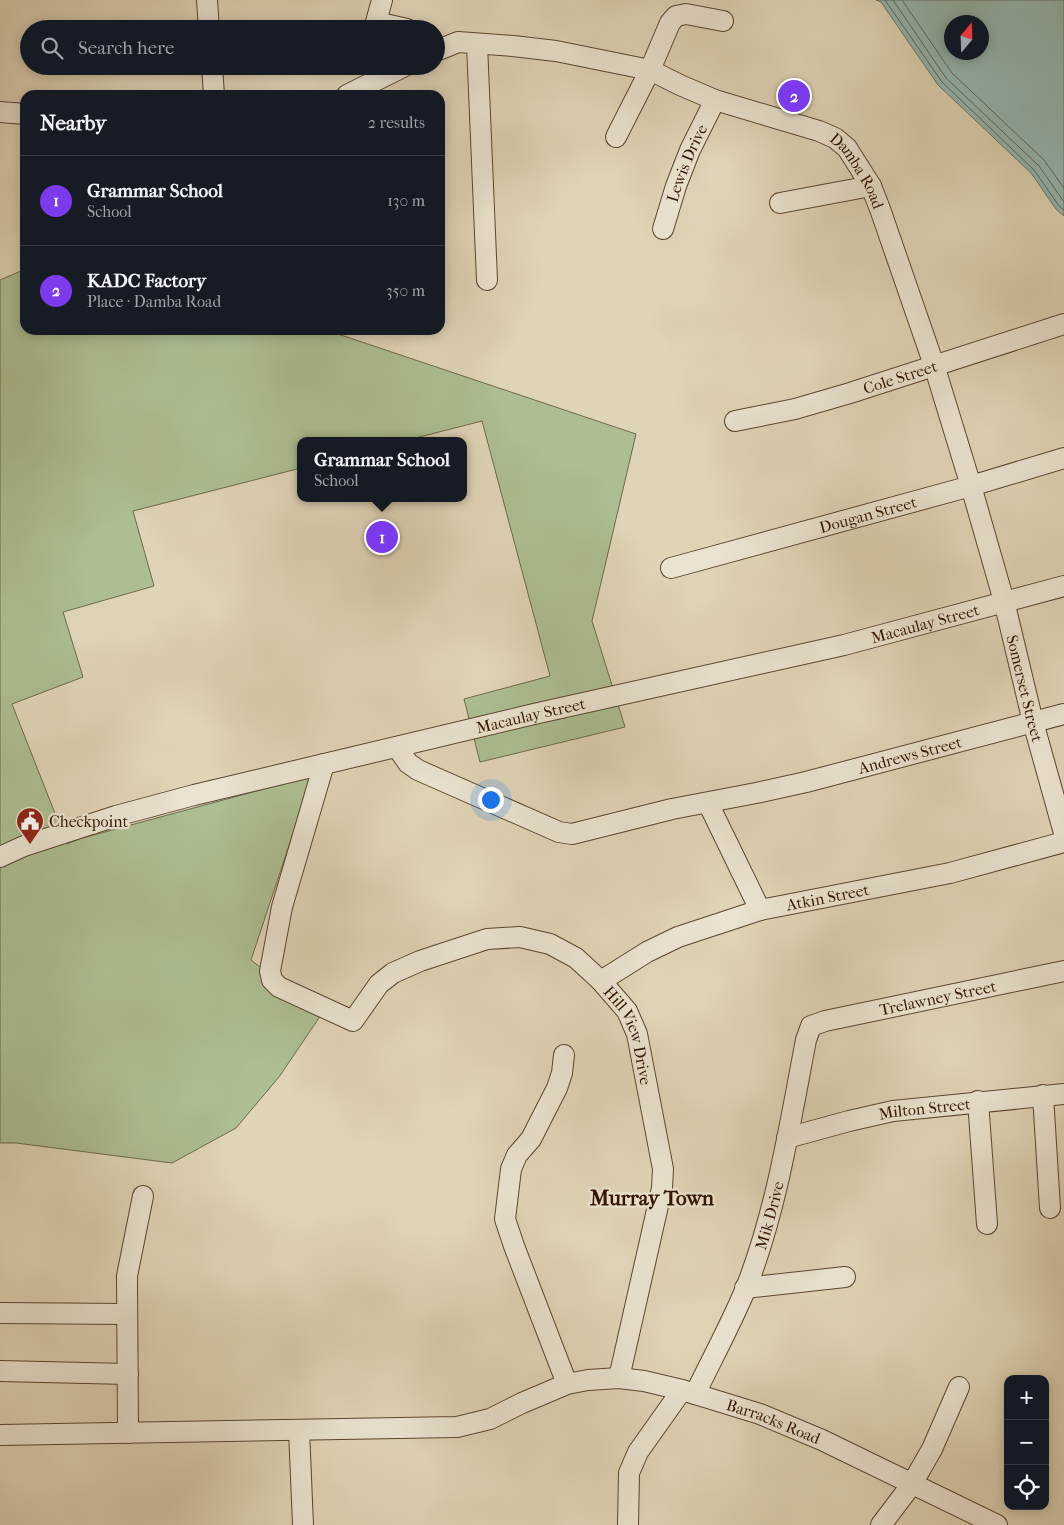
<!DOCTYPE html>
<meta charset="utf-8">
<style>
:root{--surface:#171b24;--page:#20242c;--text:#f1f3f6;--muted:#9ea1a6;--line:#363941;--accent:#7c3aed}
body{margin:0;font-family:"IM FELL French Canon",serif;background:var(--page);color:var(--text)}
.controls{position:absolute;right:15px;bottom:15px;display:grid;overflow:hidden;border-radius:10px;box-shadow:0 2px 12px #0003}
.controls button{width:45px;height:45px;display:grid;place-items:center;padding:0;border:0;border-bottom:1px solid var(--line);background:var(--surface);color:var(--text);font:25px sans-serif}
.compass{position:absolute;left:944px;top:15px;width:45px;height:45px;border-radius:50%;background:var(--surface);box-shadow:0 2px 12px #0003;rotate:19deg}
.you{position:absolute;left:490px;top:799px;width:18px;height:18px;margin:-12px;border:4px solid #fff;border-radius:50%;background:#1a73e8;box-shadow:0 0 0 8px #1a73e833}
.badge{display:grid;place-items:center;width:32px;height:32px;border-radius:50%;background:var(--accent);color:#fff;font-size:16px;font-weight:700}
.pin{position:absolute;translate:-50% -50%;border:2px solid #fff;box-shadow:0 1px 5px #0006}
.popup{position:absolute;left:297px;top:437px;width:170px;height:65px;box-sizing:border-box;display:grid;place-content:center;border-radius:10px;background:var(--surface);filter:drop-shadow(0 1px 4px #0005);font-size:16px;white-space:nowrap;color:var(--muted)}
.popup b{font-size:19px;color:var(--text)}
.popup::after{content:'';position:absolute;left:50%;top:100%;margin-left:-10px;border:10px solid transparent;border-top-color:var(--surface)}
.list{margin:0;padding:0;list-style:none}
h2{display:flex;justify-content:space-between;align-items:center;height:65px;margin:0;padding:0 20px;font-size:21px}
h2 small{font-size:16px;font-weight:400;color:var(--muted)}
.list li{display:grid;grid-template-columns:32px 1fr auto;gap:15px;align-items:center;box-sizing:border-box;height:90px;padding:0 20px;border-top:1px solid var(--line)}
.list b{display:block;font-size:19px;white-space:nowrap}
.list p{margin:0;font-size:16px;white-space:nowrap;color:var(--muted)}
.list em{font-size:16px;font-style:normal;color:var(--muted)}
.icon{flex:none;width:28px;height:28px;fill:none;stroke:currentColor;stroke-width:2;stroke-linecap:round;stroke-linejoin:round}
.map{position:relative;flex:none;width:1064px;height:1525px;overflow:hidden}
.search{position:absolute;background:var(--surface);box-shadow:0 2px 12px #0003;left:20px;top:20px;width:425px;height:55px;display:flex;align-items:center;gap:12px;box-sizing:border-box;padding:0 18px;border-radius:28px;color:var(--muted);font-size:19px}
.panel{position:absolute;background:var(--surface);box-shadow:0 2px 12px #0003;left:20px;top:90px;width:425px;height:245px;border-radius:15px}
.map>svg:first-child{display:block}
.green{fill:#acbe92;stroke:#6e6a49}
.water{fill:#93b8b1;stroke:#6c776a;fill-rule:evenodd}
.lines{fill:none;stroke-linecap:round;stroke-linejoin:round}
.shore{stroke:#626658;stroke-width:1}
.minor-casing{stroke:#5c452e;stroke-width:22}
.minor{stroke:#eae3d0;stroke-width:20}
.labels{text-anchor:middle;dominant-baseline:central;stroke-width:4.5;stroke-linejoin:round;paint-order:stroke}
.street-label{font-size:16px;fill:#311500;stroke:#eae3d0}
.poi-label{font-size:16px;fill:#311500;stroke:#eae3d0;text-anchor:start}
.district-label{font-size:21px;font-weight:bold;fill:#311500;stroke:#eae3d0}
</style>
<div class="map">
<svg width="1064" height="1525" viewBox="0 0 1064 1525">
<rect width="100%" height="100%" fill="#dfd4b6"/>
<filter id="stains"><feTurbulence type="fractalNoise" baseFrequency=".004" numOctaves="4"/><feColorMatrix values="0 0 0 0 .2 0 0 0 0 .09 0 0 0 0 .02 0 0 0 .5 -.17"/></filter>
<radialGradient id="worn" r=".72"><stop offset=".6" stop-color="#630" stop-opacity="0"/><stop offset="1" stop-color="#630" stop-opacity=".3"/></radialGradient>
<polygon class="green" points="21,271 25,271 25,330 326,330 636,434 592,621 625,727 480,762 464,699 550,676 482,421 404,441 301,441 301,468 133,511 154,586 63,612 83,677 12,704 67,844 79,839 312,776 251,960 321,1015 279,1077 236,1128 172,1163 16,1143 0,1143 0,280"/>
<path class="water" d="M 876,0 L 1064,0 L 1064,216 L 1056,209 L 1031,173 L 938,85 L 881,2 ZM 952,22 L 982,22 L 982,52 L 952,52 Z"/>
<g class="lines">
<g class="shore">
<polyline points="885,0 942,82 1034,170 1059,206 1064,210"/>
<polyline points="893,0 946,78 1039,166 1064,202"/>
<polyline points="902,0 952,73 1044,160 1064,188"/>
</g>
<g class="minor-casing">
<g id="minor">
<polyline points="207,0 209,29"/>
<polyline points="382,0 376,22 407,29"/>
<polyline points="477,44 487,280"/>
<path id="s1" d="M 436,51 L 458,42 L 513,46 L 556,51 L 650,70 L 680,85 L 715,100 L 819,131 L 835,138 L 847,148 L 871,186 L 880,209 L 934,365 L 971,486 L 1004,601 L 1033,722 L 1064,833"/>
<polyline points="212,66 214,95"/>
<polyline points="347,95 405,66"/>
<polyline points="0,112 25,114"/>
<polyline points="616,137 650,70 670,23 676,16 686,14 723,21"/>
<polyline points="780,203 871,186"/>
<path id="s2" d="M 663,229 L 676,186 L 690,150 L 715,100"/>
<path id="s3" d="M 735,421 L 795,409 L 850,393 L 1064,324"/>
<path id="s4" d="M 671,568 L 971,486 L 1064,458"/>
<path id="s5" d="M 397,747 L 408,763 L 418,770 L 559,832 L 572,834 L 672,809 L 756,793 L 806,782 L 1064,714"/>
<path id="s6" d="M 324,764 L 282,907 L 270,971 L 272,980 L 279,987 L 353,1021 L 379,984 L 393,973 L 420,961 L 487,939 L 520,937 L 550,944 L 576,958 L 601,981 L 627,1011 L 637,1034 L 663,1169 L 662,1188 L 619,1378"/>
<polyline points="708,803 760,910"/>
<path id="s7" d="M 0,857 L 24,846 L 116,816 L 194,795 L 534,714 L 844,645 L 1064,586"/>
<path id="s8" d="M 601,981 L 647,952 L 678,937 L 760,910 L 950,873 L 1064,842"/>
<polyline points="564,1055 562,1073 557,1088 531,1139 517,1155 511,1169 505,1219 514,1246 567,1384"/>
<polyline points="1043,1095 1050,1208"/>
<polyline points="978,1101 987,1224"/>
<path id="s9" d="M 787,1138 L 849,1121 L 893,1111 L 1064,1094"/>
<polyline points="745,1288 845,1277"/>
<polyline points="0,1313 127,1314"/>
<polyline points="0,1371 128,1374"/>
<path id="s10" d="M 695,1394 C 712,1359 731,1324 746,1288 C 777,1209 790,1123 806,1040 L 811,1026 L 825,1021 L 1064,971"/>
<polyline points="299,1430 303,1525"/>
<polyline points="128,1433 127,1276 143,1196"/>
<path id="s11" d="M 0,1435 L 457,1427 L 490,1419 L 522,1403 L 567,1384 L 588,1380 L 619,1378 L 644,1381 L 682,1390 L 760,1414 L 822,1440 L 997,1525"/>
<polyline points="628,1525 629,1473 638,1452 682,1390"/>
<polyline points="881,1525 912,1484 932,1449 959,1387"/>
</g>
</g>
<use href="#minor" class="minor"/>
</g>
<defs>
<g id="civic-pin" transform="scale(1.4375)"><path d="M0 17L-7.5 6A9.5 9.5 0 1 1 7.5 6Z" fill="#8f2418" stroke="#eae3d0"/><path d="M-.6-6.5H3V-4.5H.6V-3L4-1V1h2V6H-6V1h2V-1L-.6-3ZM-1.2 2.5V6h2.4V2.5Z" fill="#fff"/></g>
</defs>
<g fill-rule="evenodd">
<use href="#civic-pin" x="30" y="821"/>
</g>
<g class="labels">
<g class="street-label">
<text stroke="none"><textPath href="#s2" startOffset="70">Lewis Drive</textPath></text>
<text stroke="none"><textPath href="#s1" startOffset="456">Damba Road</textPath></text>
<text stroke="none"><textPath href="#s3" startOffset="171">Cole Street</textPath></text>
<text stroke="none"><textPath href="#s4" startOffset="204">Dougan Street</textPath></text>
<text stroke="none"><textPath href="#s7" startOffset="955">Macaulay Street</textPath></text>
<text stroke="none"><textPath href="#s1" startOffset="1002">Somerset Street</textPath></text>
<text stroke="none"><textPath href="#s7" startOffset="550">Macaulay Street</textPath></text>
<text stroke="none"><textPath href="#s5" startOffset="546">Andrews Street</textPath></text>
<text stroke="none"><textPath href="#s8" startOffset="244">Atkin Street</textPath></text>
<text stroke="none"><textPath href="#s10" startOffset="518">Trelawney Street</textPath></text>
<text stroke="none"><textPath href="#s6" startOffset="668">Hill View Drive</textPath></text>
<text stroke="none"><textPath href="#s9" startOffset="141">Milton Street</textPath></text>
<text stroke="none"><textPath href="#s10" startOffset="194">Mik Drive</textPath></text>
<text stroke="none"><textPath href="#s11" startOffset="789">Barracks Road</textPath></text>
</g>
<g class="poi-label">
<text x="49" y="821">Checkpoint</text>
</g>
<g class="district-label">
<text x="652" y="1198">Murray Town</text>
</g>
</g>
<rect width="100%" height="100%" filter="url(#stains)"/>
<rect width="100%" height="100%" fill="url(#worn)"/>
</svg>
<div class="controls">
<button>+</button>
<button>−</button>
<button><svg class="icon" aria-label="locate" viewBox="0 0 24 24"><circle cx="12" cy="12" r="6"/><path d="M12 2v4M12 18v4M2 12h4M18 12h4"/></svg></button>
</div>
<svg class="compass" viewBox="-18 -18 36 36"><path d="M0-13l5 13h-10z" fill="#e53935"/><path d="M0 13l5-13h-10z" fill="#9ea1a6"/></svg>
<div class="you"></div>
<div class="pin badge" style="left:382px;top:537px">1</div>
<div class="popup"><b>Grammar School</b>School</div>
<div class="pin badge" style="left:794px;top:96px">2</div>
<div class="search"><svg class="icon" aria-label="search" viewBox="0 0 24 24"><circle cx="10" cy="10" r="6"/><path d="M15 15l6 6"/></svg>Search here</div>
<section class="panel">
<h2>Nearby<small>2 results</small></h2>
<ul class="list">
<li><span class="badge">1</span><div><b>Grammar School</b><p>School</p></div><em>130 m</em></li>
<li><span class="badge">2</span><div><b>KADC Factory</b><p>Place · Damba Road</p></div><em>350 m</em></li>
</ul>
</section>
</div>
